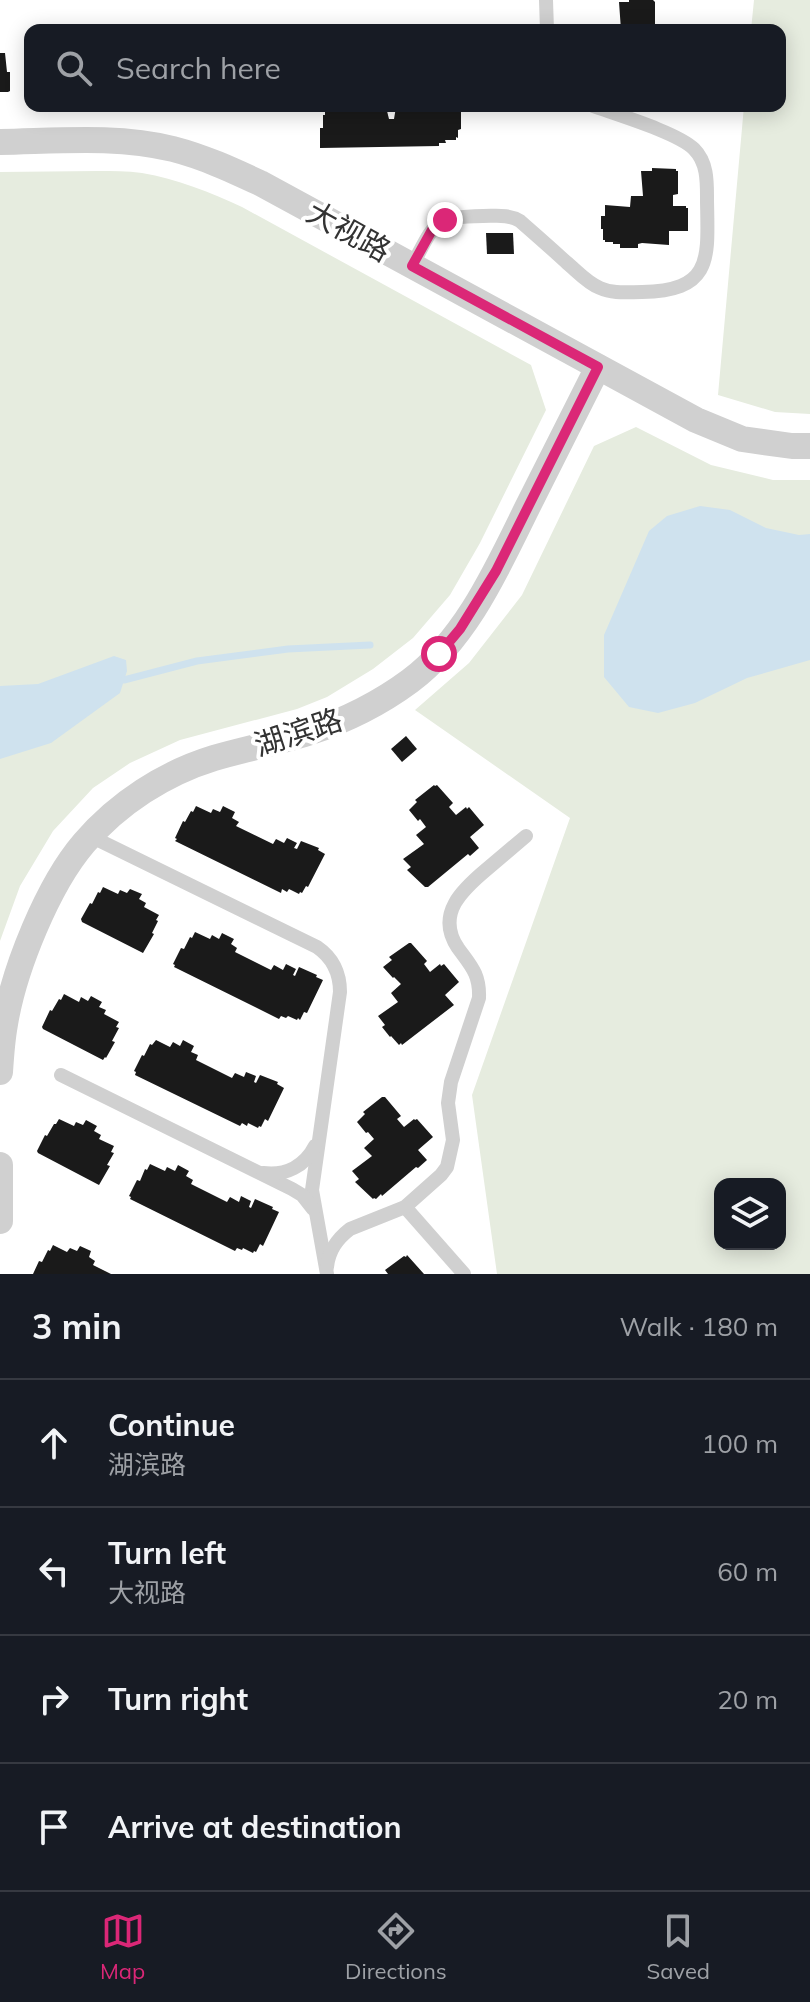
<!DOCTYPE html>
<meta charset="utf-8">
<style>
:root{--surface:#171b24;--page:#242831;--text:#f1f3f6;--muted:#9ea1a6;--line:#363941;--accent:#db2777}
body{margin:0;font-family:Mulish,"Noto Sans SC",sans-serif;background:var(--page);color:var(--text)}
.controls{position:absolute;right:24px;bottom:24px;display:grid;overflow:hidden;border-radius:16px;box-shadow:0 4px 20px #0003}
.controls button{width:72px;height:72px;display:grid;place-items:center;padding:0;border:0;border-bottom:2px solid var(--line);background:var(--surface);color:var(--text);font:40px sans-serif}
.stop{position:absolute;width:24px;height:24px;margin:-18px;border:6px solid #db2777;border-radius:50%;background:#fff}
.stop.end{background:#db2777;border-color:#fff;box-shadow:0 2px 8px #0008}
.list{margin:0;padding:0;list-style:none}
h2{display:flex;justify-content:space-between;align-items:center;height:104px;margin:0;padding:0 32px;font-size:34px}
h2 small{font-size:26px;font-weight:400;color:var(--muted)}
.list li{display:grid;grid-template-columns:52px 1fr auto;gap:24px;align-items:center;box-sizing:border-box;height:128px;padding:0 32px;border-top:2px solid var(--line)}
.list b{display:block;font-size:30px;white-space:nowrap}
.list p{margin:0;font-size:26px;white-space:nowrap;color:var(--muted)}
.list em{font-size:26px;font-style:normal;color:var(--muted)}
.icon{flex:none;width:44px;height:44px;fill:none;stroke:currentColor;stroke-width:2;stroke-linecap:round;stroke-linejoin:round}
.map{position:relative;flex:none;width:810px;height:1274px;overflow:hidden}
.search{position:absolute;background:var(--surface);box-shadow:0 4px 20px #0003;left:24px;right:24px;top:24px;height:88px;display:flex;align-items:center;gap:20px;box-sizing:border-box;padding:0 28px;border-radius:16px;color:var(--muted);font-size:30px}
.sheet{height:616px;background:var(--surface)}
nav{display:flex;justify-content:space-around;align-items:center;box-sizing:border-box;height:112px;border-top:2px solid var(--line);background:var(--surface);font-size:22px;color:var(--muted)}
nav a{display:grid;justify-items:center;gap:4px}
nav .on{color:var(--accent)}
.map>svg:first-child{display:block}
.green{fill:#e6ecdf;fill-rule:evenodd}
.water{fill:#cfe2ee}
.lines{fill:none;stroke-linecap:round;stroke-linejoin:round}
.stream{stroke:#cfe2ee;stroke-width:7}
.building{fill:#1a1a1a}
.service{stroke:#d0d0d0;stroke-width:14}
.minor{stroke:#d0d0d0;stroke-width:26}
.route{stroke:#db2777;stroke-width:10}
.labels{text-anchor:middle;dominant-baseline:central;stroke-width:8;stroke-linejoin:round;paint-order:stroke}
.street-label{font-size:30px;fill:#333;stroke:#fff}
</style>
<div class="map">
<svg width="810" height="1274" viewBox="0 0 810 1274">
<rect width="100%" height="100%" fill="#fff"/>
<g class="green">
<polygon points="754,0 810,0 810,414 775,412 718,395 744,106 780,106 780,30 751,30"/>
<path d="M 98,171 C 112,171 127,171 142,173 C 177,179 210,192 242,207 L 531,365 L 546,410 L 480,543 L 450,595 L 413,638 L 373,669 L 327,697 L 297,709 L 180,740 L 130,763 L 93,788 L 53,831 L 20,886 L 0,941 L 0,172 Z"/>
<path d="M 636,427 L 711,465 L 773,480 L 810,480 L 810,1274 L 497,1274 L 472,1095 L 570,818 L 415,710 L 469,663 L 522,595 L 594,446 ZM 720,1184 L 780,1184 L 780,1244 L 720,1244 Z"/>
</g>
<g class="water">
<polygon points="700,506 730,510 766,528 799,535 810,534 810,660 747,678 695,703 658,713 629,707 604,677 604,635 649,531 667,516"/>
<polygon points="114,656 126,660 127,671 120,693 51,743 0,759 0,686 38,684"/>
</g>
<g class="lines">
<polyline class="stream" points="124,680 197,661 288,649 370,645"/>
</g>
<g class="building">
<polygon points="629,0 653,0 655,2 655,26 650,26 650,30 621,30 619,2 629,2"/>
<polygon points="0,53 5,53 7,72 10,72 10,91 8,92 0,92"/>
<polygon points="341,106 386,107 389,119 394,119 396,107 461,106 461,129 458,130 458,138 456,137 456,140 445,140 446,143 439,143 439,146 320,148 320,128 323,128 323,115 325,115 325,108 341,108"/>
<polygon points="652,168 676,169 676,171 678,171 678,194 673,195 673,206 686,206 686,208 688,208 688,231 669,231 669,245 642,243 638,244 638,248 620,248 620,244 613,244 613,242 605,242 605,240 603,240 603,229 601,229 601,216 605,216 605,205 630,207 631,196 643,196 641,171 652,171"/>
<polygon points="486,233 513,233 514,254 487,254"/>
<polygon points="406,736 417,749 402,762 391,749"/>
<polygon points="434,785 435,786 437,785 453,803 449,807 456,815 466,807 467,809 469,807 484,825 470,837 479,848 470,856 468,854 428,887 425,887 407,870 411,867 403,859 424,844 416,835 426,827 420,819 418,821 409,810 417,802 415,800"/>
<polygon points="196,806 211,813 213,809 220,812 223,806 235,812 232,818 239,822 236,826 273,844 276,839 284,843 287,838 297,843 294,848 297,849 301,841 319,848 318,850 325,854 308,887 306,886 302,893 300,892 299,894 289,889 287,892 282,889 281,893 175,841 177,839 175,838 183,821 185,822 191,811 193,812"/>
<polygon points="103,887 118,894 120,890 127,893 130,889 142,894 139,899 146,903 144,907 159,915 156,920 158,921 152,933 154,934 143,953 82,922 81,919 90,903 92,904 98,892 100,893"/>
<polygon points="195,932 210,939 212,935 219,939 222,933 234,939 231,944 237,948 235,952 271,970 274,965 283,970 286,964 296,969 293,975 295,976 299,967 317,975 316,977 323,980 307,1013 304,1012 300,1020 298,1018 297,1020 288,1016 286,1018 281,1016 279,1019 174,967 175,965 173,964 181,948 184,949 190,937 192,938"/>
<polygon points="409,943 411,943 427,961 424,964 430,972 440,964 441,966 444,964 459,982 445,995 454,1005 402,1045 401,1043 399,1045 391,1036 390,1037 382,1027 385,1025 378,1016 398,1002 391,993 401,984 394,977 393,978 383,967 392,960 389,957"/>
<polygon points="64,994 79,1002 81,997 88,1001 91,996 102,1002 99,1007 106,1010 104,1014 119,1022 116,1027 119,1028 112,1041 115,1042 106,1058 105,1057 103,1060 43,1029 42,1027 50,1010 52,1011 59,999 61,1000"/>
<polygon points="156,1040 170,1047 173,1042 180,1046 183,1040 194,1046 191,1052 198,1055 196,1060 232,1078 235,1073 244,1077 246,1072 256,1076 254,1082 256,1083 260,1075 278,1082 277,1084 284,1088 268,1121 265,1119 261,1127 259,1126 258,1128 248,1123 247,1126 242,1123 240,1126 135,1075 136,1072 134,1071 142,1055 144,1056 150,1044 152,1045"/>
<polygon points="382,1097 385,1097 401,1116 397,1119 404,1127 414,1119 415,1120 417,1119 433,1137 418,1150 427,1160 418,1168 416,1167 382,1196 381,1194 376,1199 374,1198 373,1199 355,1182 359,1179 352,1171 372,1156 364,1148 374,1139 368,1132 366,1133 357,1122 365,1114 363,1112"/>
<polygon points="59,1119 74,1126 76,1122 83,1125 86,1120 97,1126 94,1131 101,1135 99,1139 114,1146 111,1152 114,1153 107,1165 110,1166 99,1185 38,1153 37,1151 45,1135 47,1136 54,1124 56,1124"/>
<polygon points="150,1164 165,1171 167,1167 175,1171 178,1165 189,1171 186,1176 193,1180 191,1184 227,1202 230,1197 239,1202 241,1196 251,1201 249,1207 251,1208 255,1199 273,1207 272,1209 279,1212 263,1246 260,1244 256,1252 254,1251 253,1253 243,1248 242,1250 237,1248 235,1251 130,1199 131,1197 129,1196 137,1180 140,1181 145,1169 147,1170"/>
<polygon points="53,1245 67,1252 70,1248 77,1251 80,1246 91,1251 89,1257 95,1261 93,1265 111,1274 33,1274 39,1261 42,1262 48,1250 50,1251"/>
<polygon points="407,1255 424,1274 388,1274 385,1270 404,1256 406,1257"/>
</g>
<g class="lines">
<g class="service">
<polyline points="546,0 547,30"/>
<path d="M 412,266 C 435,223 432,217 483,216 C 497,216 508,214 520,221 C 536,235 551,248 566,262 C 577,271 587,283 600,288 C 613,294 628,292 642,292 C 713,291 708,258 707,201 C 707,183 708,163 694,149 C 678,133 618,115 593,106"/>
<path d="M 90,836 L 317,947 C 333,958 340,973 340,992 L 312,1190 L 327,1274"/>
<polyline points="61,1075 292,1189 302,1195 313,1209"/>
<path d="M 263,1173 C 286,1176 305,1166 315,1146"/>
<polyline points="405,1207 464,1274"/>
<path d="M 327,1267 C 329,1250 337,1239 350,1229 L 405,1207 L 441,1175 L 447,1167 L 453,1140 L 448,1103 L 451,1082 L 479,998 C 480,974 471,966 458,948 C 435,914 463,889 487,869 C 500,858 513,847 526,836"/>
</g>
<g class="minor">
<path d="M 0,142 C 57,141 117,135 173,149 C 204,157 232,170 260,183 L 696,420 L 742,439 L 792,446 L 810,446"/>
<path d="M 0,1072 C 1,1056 2,1040 5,1024 C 14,969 48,885 84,843 C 118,803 165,773 214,758 C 245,749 277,743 308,733 C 344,721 379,704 410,681 C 466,639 497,569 527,508 C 551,461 574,414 598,367"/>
<polyline points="0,1165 0,1221"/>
</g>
</g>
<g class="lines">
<polyline class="route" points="439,654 460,629 496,571 598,367 412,266 432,230 445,220"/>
</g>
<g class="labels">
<g class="street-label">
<text transform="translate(349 231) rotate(29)">大视路</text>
<text transform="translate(298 732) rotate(-18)">湖滨路</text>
</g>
</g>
</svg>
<div class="controls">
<button><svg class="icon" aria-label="layers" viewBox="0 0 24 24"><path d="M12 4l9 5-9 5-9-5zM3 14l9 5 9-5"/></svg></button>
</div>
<div class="stop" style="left:439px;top:654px"></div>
<div class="stop end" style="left:445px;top:220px"></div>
<div class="search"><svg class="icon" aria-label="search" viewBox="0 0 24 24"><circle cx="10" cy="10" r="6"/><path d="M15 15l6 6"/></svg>Search here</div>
</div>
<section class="sheet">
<h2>3 min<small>Walk · 180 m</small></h2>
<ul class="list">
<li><svg class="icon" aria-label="ahead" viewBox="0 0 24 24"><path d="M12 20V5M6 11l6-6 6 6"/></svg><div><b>Continue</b><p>湖滨路</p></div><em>100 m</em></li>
<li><svg class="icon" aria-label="left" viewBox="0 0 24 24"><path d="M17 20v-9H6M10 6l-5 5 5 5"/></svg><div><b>Turn left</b><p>大视路</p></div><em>60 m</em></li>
<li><svg class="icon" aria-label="right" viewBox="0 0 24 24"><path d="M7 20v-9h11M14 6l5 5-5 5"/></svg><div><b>Turn right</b></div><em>20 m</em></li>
<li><svg class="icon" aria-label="arrive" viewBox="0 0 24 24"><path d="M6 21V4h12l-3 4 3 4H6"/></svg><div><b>Arrive at destination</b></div></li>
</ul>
</section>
<nav>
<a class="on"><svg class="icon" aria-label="map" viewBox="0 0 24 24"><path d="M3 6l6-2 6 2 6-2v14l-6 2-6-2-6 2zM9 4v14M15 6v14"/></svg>Map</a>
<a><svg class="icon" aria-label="directions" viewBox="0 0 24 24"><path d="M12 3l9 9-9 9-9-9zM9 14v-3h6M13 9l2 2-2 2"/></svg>Directions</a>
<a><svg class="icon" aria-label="saved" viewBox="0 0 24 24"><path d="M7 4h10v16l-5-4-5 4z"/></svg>Saved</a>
</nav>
